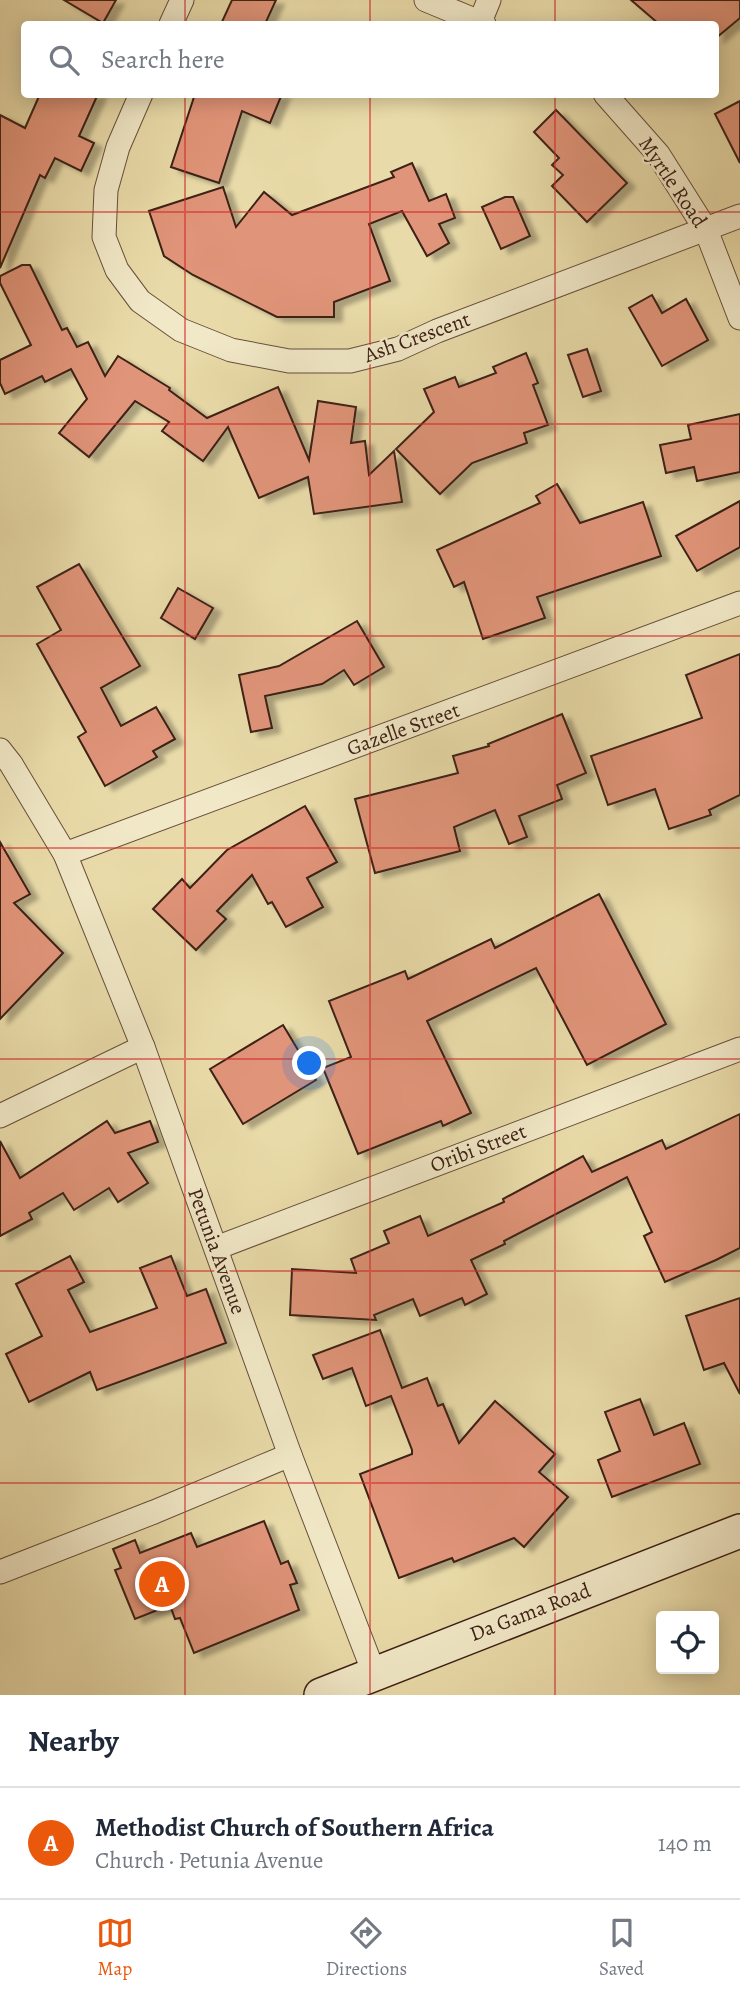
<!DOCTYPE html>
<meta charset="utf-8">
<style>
:root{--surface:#fff;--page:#f6f6f7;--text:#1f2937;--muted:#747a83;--line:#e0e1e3;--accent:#ea580c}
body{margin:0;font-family:Alegreya,serif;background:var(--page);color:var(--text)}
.controls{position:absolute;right:21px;bottom:21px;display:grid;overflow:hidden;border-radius:7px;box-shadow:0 4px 18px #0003}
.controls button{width:63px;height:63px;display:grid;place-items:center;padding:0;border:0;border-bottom:2px solid var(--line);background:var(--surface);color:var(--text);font:35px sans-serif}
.you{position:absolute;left:310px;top:1064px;width:24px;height:24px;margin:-18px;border:5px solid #fff;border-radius:50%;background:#1a73e8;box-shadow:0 0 0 10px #1a73e833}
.badge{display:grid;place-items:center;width:46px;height:46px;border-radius:50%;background:var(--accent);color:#fff;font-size:23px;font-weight:700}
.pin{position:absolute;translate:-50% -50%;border:4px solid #fff;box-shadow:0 2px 7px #0006}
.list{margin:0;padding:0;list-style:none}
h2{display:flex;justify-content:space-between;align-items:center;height:91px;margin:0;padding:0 28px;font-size:30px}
h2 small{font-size:23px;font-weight:400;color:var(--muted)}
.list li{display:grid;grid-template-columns:46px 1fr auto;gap:21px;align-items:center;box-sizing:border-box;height:112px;padding:0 28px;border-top:2px solid var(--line)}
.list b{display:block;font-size:26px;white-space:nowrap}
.list p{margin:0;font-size:23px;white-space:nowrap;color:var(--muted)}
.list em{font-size:23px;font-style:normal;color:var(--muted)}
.icon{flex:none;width:38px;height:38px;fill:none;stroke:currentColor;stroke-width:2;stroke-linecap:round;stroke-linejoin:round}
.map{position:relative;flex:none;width:740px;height:1695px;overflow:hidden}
.search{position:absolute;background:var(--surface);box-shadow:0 4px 18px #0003;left:21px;right:21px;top:21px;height:77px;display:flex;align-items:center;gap:18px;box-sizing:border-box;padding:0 24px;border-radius:7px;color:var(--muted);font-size:26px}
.sheet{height:203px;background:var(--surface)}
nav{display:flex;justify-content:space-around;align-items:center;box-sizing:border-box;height:98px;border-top:2px solid var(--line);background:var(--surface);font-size:19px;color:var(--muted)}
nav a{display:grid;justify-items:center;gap:4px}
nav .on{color:var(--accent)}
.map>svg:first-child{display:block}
.building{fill:#e09479;stroke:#3c2016;stroke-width:2;filter:url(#shadow)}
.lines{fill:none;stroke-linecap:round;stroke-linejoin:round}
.street-casing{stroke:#674f3b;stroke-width:25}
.secondary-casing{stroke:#3c2016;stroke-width:36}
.street{stroke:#f1e8c7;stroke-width:23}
.secondary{stroke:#f1e8c7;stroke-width:33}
.grid{fill:none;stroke:#d62828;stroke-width:2;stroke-opacity:0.55}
.labels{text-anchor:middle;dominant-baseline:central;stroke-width:5;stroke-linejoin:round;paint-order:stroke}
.street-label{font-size:21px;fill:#3c2016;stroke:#f1e8c7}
</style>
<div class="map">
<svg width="740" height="1695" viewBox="0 0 740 1695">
<defs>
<filter id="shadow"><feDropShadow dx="8" dy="4.5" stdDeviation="2" flood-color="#0004"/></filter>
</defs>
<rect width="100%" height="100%" fill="#e9dba9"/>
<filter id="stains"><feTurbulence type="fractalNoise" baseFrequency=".00286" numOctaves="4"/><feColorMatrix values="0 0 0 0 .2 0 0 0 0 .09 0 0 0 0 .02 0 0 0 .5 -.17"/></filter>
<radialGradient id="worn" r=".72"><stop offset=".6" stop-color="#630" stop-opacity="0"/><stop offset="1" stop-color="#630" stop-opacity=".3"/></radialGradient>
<g class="building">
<polygon points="64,0 116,0 103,23"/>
<polygon points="232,0 276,0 265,24 221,24"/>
<polygon points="631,0 740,0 740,18 716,38 716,24 659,24"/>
<polygon points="40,94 98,94 79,136 94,143 81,171 55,158 45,178 40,175 0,268 0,115 25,128"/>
<polygon points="195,94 282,94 270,123 242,111 219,183 171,167"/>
<polygon points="740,101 740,163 715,114"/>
<polygon points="556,110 627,183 587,222 552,186 563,175 552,165 559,158 534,132"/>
<polygon points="412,163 429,201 446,194 455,218 439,224 449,243 427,256 402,211 369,224 390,281 334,302 334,317 277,317 193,275 164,256 149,211 223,187 236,227 264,192 292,215 394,177 391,172"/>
<polygon points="505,197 513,197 530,236 501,249 482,207"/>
<polygon points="22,265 30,265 62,330 67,328 77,347 88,342 105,376 118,356 170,388 169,390 207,418 278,387 309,460 318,401 356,407 351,443 365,441 369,475 394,451 402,502 314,514 308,477 259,498 228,427 203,461 162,431 169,422 135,401 89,457 59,433 87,399 71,369 45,382 42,376 5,394 0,383 0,360 31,345 0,283 0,276"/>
<polygon points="652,295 662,313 686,299 708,340 662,366 629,308"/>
<polygon points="587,349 601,391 583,397 568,355"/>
<polygon points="526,353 538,383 533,385 548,425 524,433 527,443 472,463 440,494 396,449 434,412 424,389 455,377 459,387 496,373 493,367"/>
<polygon points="740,414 740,472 697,481 694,467 666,473 660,445 691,439 688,425"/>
<polygon points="557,484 580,523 643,502 661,556 537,597 545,618 483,639 464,582 454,587 437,550 540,503 536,496"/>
<polygon points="740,501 740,547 697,571 676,536"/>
<polygon points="79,564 140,666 101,688 121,726 156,707 175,739 153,751 157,757 105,786 78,737 86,732 37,644 61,630 37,587"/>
<polygon points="178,588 213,608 195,639 161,618"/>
<polygon points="357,621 384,667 354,685 344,670 322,684 265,696 272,728 251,732 239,675 279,666"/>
<polygon points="740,654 740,795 709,810 711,815 669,829 655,789 608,805 591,756 702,718 686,675"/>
<polygon points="562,714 586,773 557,785 562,799 519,816 527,837 509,844 495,810 454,827 460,851 375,873 355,799 458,773 453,756 489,746 488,744"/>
<polygon points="305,806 337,862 307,878 323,907 286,927 272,902 268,904 252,875 217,911 226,919 196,950 153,909 182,879 190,888 227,850"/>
<polygon points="0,842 30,894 14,903 63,953 0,1019"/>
<polygon points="599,894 666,1024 587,1065 536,968 427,1021 471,1113 443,1126 441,1121 358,1154 323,1068 351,1057 329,1001 405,971 408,979 491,939 495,948"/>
<polygon points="283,1025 316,1080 243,1124 210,1069"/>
<polygon points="740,1114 740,1248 716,1260 665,1282 644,1236 652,1232 627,1177 504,1241 505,1244 471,1260 487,1294 465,1305 462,1298 420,1316 413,1299 374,1315 376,1320 290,1315 292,1269 356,1273 351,1259 389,1243 384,1231 420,1216 428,1236 504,1202 503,1199 583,1156 592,1172 662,1140 666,1149"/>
<polygon points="107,1121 115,1133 150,1121 158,1142 128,1153 148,1183 118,1202 109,1188 74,1210 63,1193 29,1213 32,1219 0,1236 0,1141 20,1178"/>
<polygon points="70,1256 84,1282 68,1290 90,1332 157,1308 140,1268 171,1256 187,1296 206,1289 226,1343 97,1390 90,1372 29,1402 6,1354 42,1336 16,1284"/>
<polygon points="740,1298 740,1394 724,1363 704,1370 686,1316"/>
<polygon points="380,1330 402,1388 427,1378 438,1406 443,1404 459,1443 495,1401 555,1454 539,1472 568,1497 524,1547 514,1538 454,1562 452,1558 399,1578 360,1474 412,1454 412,1450 391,1396 366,1406 352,1368 323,1379 313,1355"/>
<polygon points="640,1399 654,1435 684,1423 700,1464 612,1497 598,1460 620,1451 605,1412"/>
<polygon points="264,1521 281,1564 288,1561 297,1583 290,1585 299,1610 194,1653 180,1618 175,1619 170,1605 135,1619 115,1570 121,1568 113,1549 135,1540 140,1553 191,1533 197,1547"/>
</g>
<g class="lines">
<g class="street-casing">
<g id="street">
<polyline points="426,0 484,24"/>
<polyline points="480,22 489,0"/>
<polyline points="171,24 182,0"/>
<polyline points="141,94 118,147 106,190 104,237 117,270 140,301 181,330 231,350 289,361 350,361 398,349 437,331 740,216"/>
<polyline points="605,94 658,154 706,230 740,318"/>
<polyline points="0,750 11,764 65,854 143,1047 290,1455 374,1673"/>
<polyline points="65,854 740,603"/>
<polyline points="0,1116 143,1047"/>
<polyline points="216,1248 740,1049"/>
<polyline points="0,1572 154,1512 290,1455"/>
</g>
</g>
<g class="secondary-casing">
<polyline id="secondary" points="321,1695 740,1531"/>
</g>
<use href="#street" class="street"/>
<use href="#secondary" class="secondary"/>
</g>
<path class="grid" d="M 185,0 L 185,24M 370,0 L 370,24M 555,0 L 555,24M 185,94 L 185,1695M 370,94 L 370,1695M 555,94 L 555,1695M 0,212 L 740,212M 0,424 L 740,424M 0,636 L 740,636M 0,848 L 740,848M 0,1059 L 740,1059M 0,1271 L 740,1271M 0,1483 L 740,1483"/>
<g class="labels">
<g class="street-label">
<text transform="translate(673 182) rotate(56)">Myrtle Road</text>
<text transform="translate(417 337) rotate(-20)">Ash Crescent</text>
<text transform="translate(403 729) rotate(-20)">Gazelle Street</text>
<text transform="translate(478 1148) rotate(-21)">Oribi Street</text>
<text transform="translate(217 1251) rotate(70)">Petunia Avenue</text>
<text transform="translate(530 1612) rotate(-21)">Da Gama Road</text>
</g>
</g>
<rect width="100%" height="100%" filter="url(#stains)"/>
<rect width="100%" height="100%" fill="url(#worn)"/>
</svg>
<div class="controls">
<button><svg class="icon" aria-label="locate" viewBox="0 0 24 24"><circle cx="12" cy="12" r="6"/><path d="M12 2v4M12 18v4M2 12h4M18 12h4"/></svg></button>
</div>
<div class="you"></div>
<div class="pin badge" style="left:162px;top:1584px">A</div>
<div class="search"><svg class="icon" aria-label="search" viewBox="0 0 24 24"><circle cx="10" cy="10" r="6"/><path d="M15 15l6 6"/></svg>Search here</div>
</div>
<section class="sheet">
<h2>Nearby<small></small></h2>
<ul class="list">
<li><span class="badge">A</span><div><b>Methodist Church of Southern Africa</b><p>Church · Petunia Avenue</p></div><em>140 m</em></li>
</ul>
</section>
<nav>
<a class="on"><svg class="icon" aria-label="map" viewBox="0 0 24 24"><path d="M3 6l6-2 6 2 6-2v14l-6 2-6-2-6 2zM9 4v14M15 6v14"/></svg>Map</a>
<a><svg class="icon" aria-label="directions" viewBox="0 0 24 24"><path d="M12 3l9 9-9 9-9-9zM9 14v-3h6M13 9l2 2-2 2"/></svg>Directions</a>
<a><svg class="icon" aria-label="saved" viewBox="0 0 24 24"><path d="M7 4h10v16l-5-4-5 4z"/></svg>Saved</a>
</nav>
